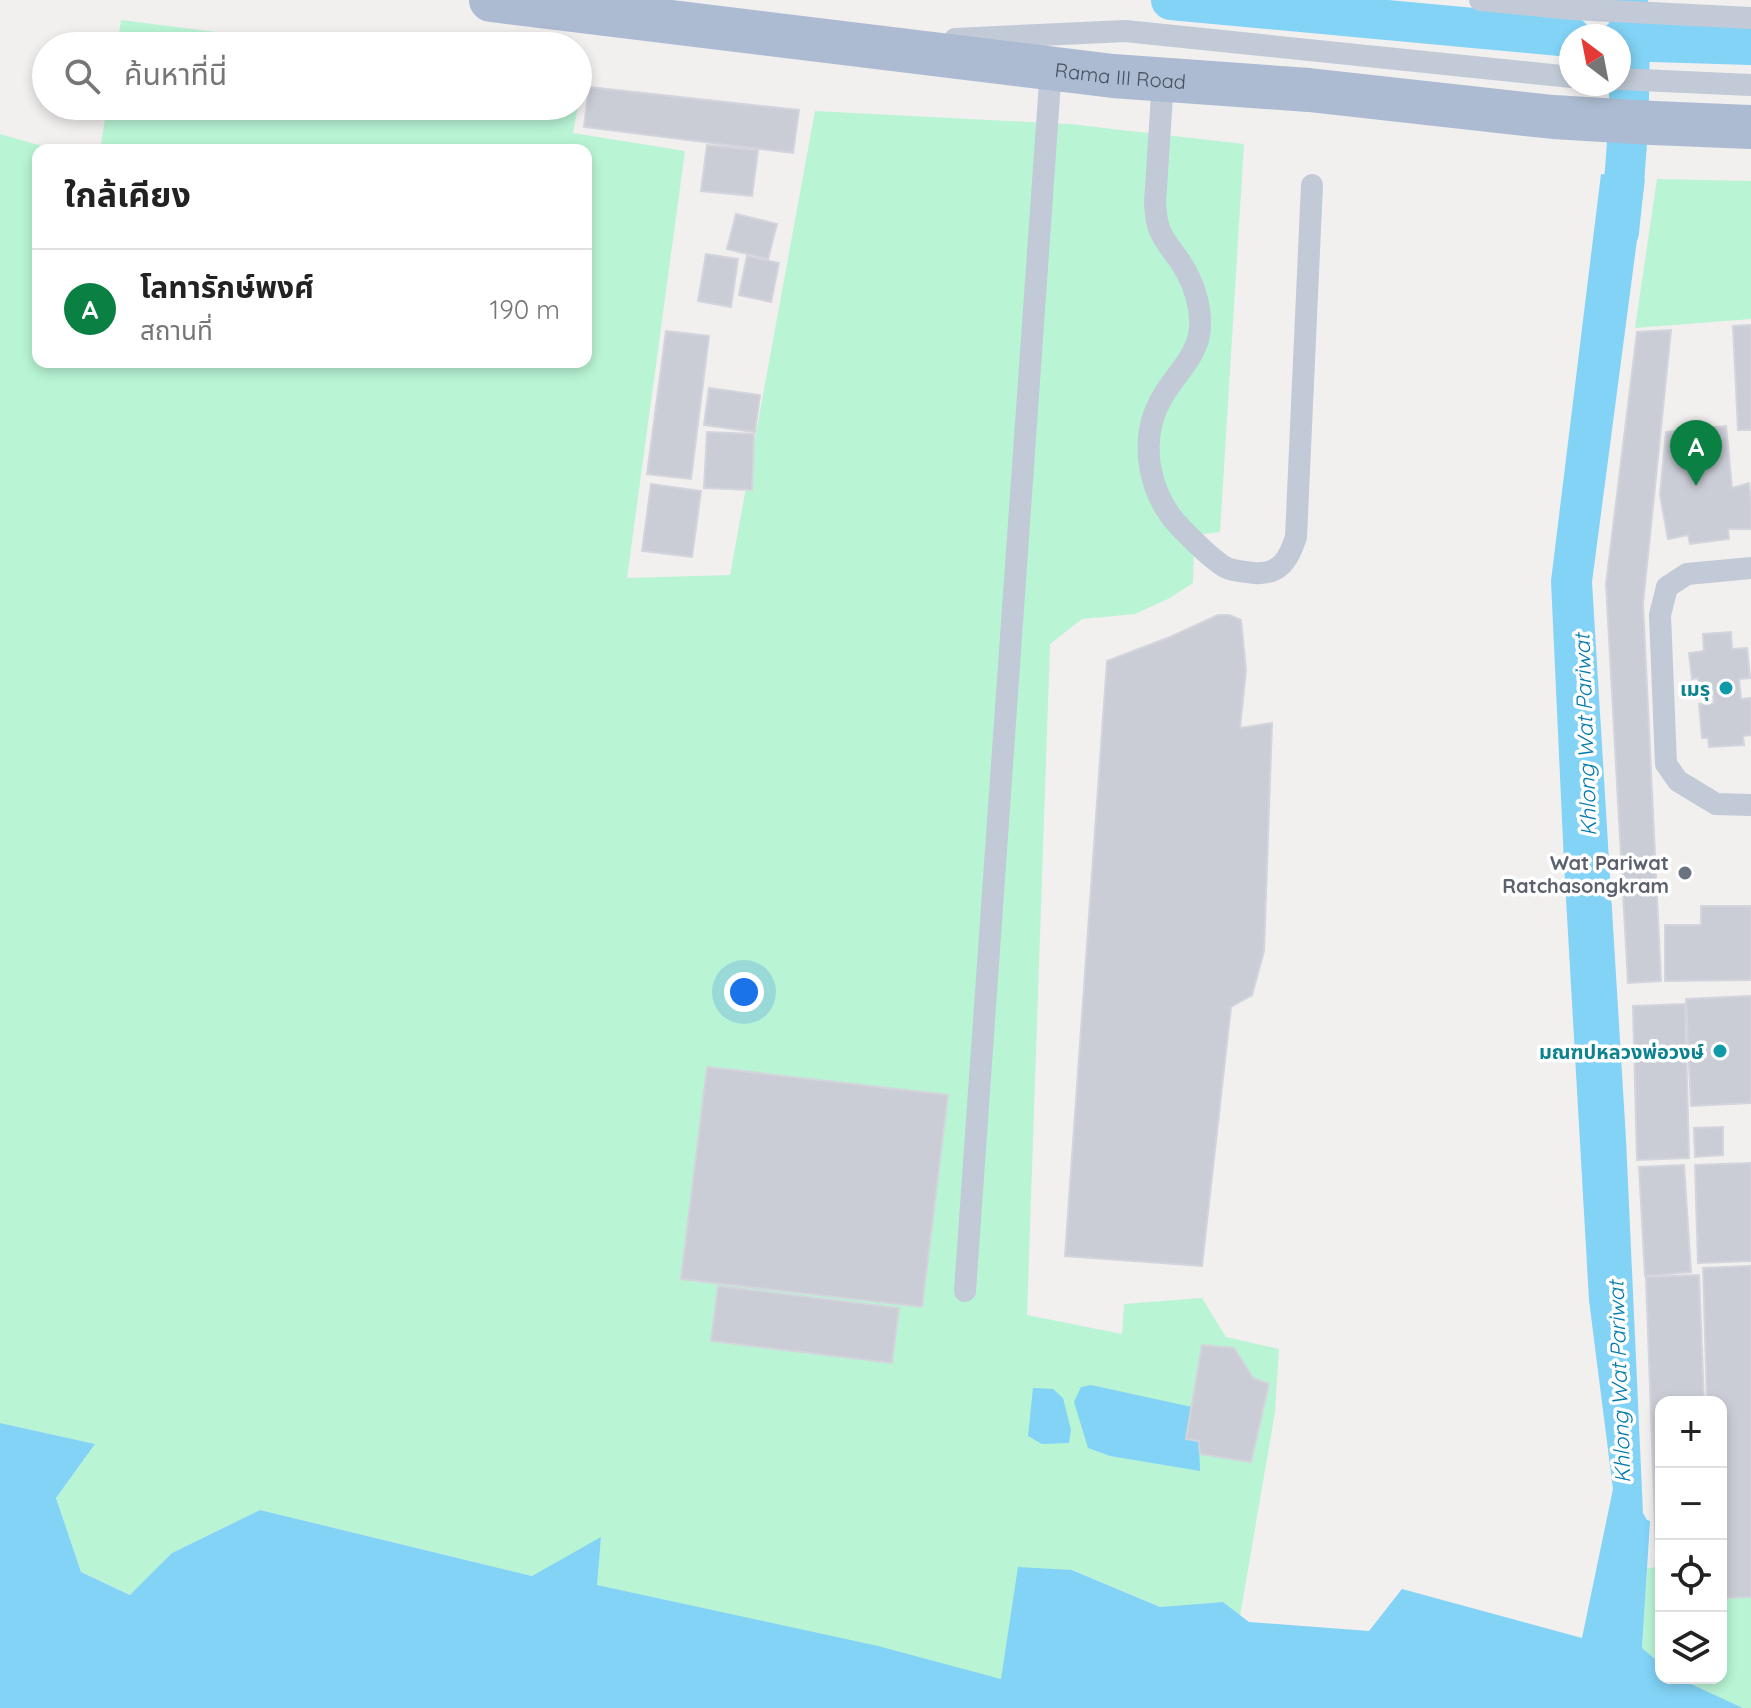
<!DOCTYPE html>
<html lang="th">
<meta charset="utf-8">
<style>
:root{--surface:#fff;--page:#f2f2f2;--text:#222;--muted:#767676;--line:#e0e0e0;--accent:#0b8043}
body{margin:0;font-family:Quicksand,"Noto Sans Thai",sans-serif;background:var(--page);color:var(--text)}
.controls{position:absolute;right:24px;bottom:24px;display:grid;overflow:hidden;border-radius:16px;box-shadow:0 4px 12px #0003}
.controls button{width:72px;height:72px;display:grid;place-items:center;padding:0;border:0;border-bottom:2px solid var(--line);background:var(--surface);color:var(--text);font:40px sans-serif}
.compass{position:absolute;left:1559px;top:24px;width:72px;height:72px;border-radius:50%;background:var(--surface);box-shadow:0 4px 12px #0003;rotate:328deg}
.you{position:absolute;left:744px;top:992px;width:28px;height:28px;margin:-20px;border:6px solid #fff;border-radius:50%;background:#1a73e8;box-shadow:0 0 0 12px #1a73e833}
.badge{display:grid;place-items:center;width:52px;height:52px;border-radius:50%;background:var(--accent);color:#fff;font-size:26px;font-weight:700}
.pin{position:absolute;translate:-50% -66px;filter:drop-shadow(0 2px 4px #0008)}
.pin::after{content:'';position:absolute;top:42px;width:28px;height:24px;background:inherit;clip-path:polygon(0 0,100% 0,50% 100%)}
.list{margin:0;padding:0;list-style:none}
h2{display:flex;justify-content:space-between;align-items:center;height:104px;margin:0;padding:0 32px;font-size:34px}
h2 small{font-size:26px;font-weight:400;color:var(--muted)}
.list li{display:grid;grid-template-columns:52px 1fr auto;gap:24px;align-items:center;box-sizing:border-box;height:120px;padding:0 32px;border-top:2px solid var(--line)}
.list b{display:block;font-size:30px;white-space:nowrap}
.list p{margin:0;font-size:26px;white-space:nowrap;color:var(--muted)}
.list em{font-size:26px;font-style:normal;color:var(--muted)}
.icon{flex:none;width:44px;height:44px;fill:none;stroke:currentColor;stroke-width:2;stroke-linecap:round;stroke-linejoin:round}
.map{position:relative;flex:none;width:1751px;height:1708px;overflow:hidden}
.search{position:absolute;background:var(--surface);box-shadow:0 4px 12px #0003;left:32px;top:32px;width:560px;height:88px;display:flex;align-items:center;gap:20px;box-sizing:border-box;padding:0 28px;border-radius:44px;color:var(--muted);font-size:30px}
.panel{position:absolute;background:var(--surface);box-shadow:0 4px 12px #0003;left:32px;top:144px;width:560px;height:224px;border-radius:16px}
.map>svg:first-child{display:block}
.green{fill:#b9f4d5}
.water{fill:#82d3f6}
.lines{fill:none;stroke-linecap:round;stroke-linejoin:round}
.canal{stroke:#82d3f6;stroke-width:40}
.building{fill:#cbcdd6;stroke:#d3d4dc;stroke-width:2}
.lane{stroke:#c1cad6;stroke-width:22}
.primary{stroke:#acbbd1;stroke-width:44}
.culture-dot{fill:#0f9aa8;stroke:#fff;stroke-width:3}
.worship-dot{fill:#6b7280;stroke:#fff;stroke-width:3}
.labels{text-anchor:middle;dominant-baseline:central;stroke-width:7;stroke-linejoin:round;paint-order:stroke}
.street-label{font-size:20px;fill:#45505f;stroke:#fff}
.culture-label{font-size:20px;font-weight:bold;fill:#0d838f;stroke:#fff;text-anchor:end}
.worship-label{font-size:20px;font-weight:bold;fill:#5b616d;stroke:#fff;text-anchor:end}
.water-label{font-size:22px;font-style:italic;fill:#017aaf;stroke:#fff}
</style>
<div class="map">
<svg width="1751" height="1708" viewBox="0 0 1751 1708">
<rect width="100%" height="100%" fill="#f2efef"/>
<g class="green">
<polygon points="121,20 224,33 302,46 117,46"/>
<polygon points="107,106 578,106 573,133 685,151 627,578 730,575 815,111 1069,124 1244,144 1220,532 1194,535 1193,583 1168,599 1135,614 1082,619 1050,644 1027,1315 1122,1334 1124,1304 1202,1298 1226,1337 1279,1349 1275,1412 1240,1616 1223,1602 1160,1607 1073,1570 1001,1679 596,1585 601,1538 532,1576 260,1510 172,1553 131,1595 81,1572 56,1498 95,1444 0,1423 0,134 56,150 38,150 38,362 586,362 586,150 100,150"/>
<polygon points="1657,179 1751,181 1751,319 1635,328"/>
<polygon points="1751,1540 1751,1708 1743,1708 1678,1678 1721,1678 1721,1548"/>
<polygon points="1661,1565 1661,1664 1642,1648 1647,1569"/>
</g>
<g class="water">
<polygon points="1601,174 1645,179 1592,582 1626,1139 1643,1513 1647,1520 1650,1521 1642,1648 1661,1664 1661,1678 1678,1678 1743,1708 0,1708 0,1423 95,1444 56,1498 81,1572 130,1595 172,1553 260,1510 532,1576 601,1537 597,1585 878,1646 1001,1679 1018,1567 1072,1570 1160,1607 1223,1602 1249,1622 1369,1631 1402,1589 1582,1638 1613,1489 1589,1300 1564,863 1551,581"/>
<polygon points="1091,1385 1192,1407 1186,1439 1199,1441 1200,1471 1110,1456 1088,1448 1074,1402 1081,1387"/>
<polygon points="1033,1388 1053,1389 1063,1398 1071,1430 1069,1443 1042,1444 1028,1436"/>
</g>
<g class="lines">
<g class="canal">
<polyline points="1171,0 1571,37"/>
<polyline points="1619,41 1751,45"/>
<path d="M 1619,232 C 1628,155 1632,77 1628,0"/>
</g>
</g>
<g class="building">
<polygon points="589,87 799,110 793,153 584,127"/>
<polygon points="707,145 758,150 752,196 701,191"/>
<polygon points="736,214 777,224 768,259 727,249"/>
<polygon points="706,254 738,259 731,307 698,301"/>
<polygon points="747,256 779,263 771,302 739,295"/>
<polygon points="1751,325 1751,430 1738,430 1733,326"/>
<polygon points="1671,330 1643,604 1661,981 1628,983 1606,584 1637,332"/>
<polygon points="666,331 709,336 691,479 647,474"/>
<polygon points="709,388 760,395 755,432 704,425"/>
<polygon points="1726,426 1732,488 1749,483 1751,501 1751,529 1728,529 1729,539 1690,544 1688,535 1668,539 1660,495 1666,432"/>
<polygon points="707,432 754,434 752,490 704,488"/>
<polygon points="651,484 701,491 692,557 642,551"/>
<polygon points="1218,615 1229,615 1241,620 1246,671 1240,728 1272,723 1264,951 1252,995 1231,1007 1202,1266 1065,1256 1107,661 1170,637"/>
<polygon points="1731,632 1732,649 1747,648 1750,678 1739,679 1741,699 1751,698 1751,735 1743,736 1744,745 1709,747 1708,738 1702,738 1699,704 1714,703 1712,686 1699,687 1698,678 1692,679 1689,653 1704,651 1703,634"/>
<polygon points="1701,906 1751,906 1751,980 1665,981 1665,925 1701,925"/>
<polygon points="1751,996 1751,1103 1691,1106 1686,999"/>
<polygon points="1685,1004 1689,1158 1637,1160 1633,1006"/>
<polygon points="707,1067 948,1095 922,1307 681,1279"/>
<polygon points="1723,1127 1723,1155 1695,1157 1694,1128"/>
<polygon points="1751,1163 1751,1261 1698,1263 1695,1165"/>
<polygon points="1684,1165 1691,1272 1645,1276 1639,1167"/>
<polygon points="1751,1266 1751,1597 1721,1598 1721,1402 1707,1402 1703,1268"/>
<polygon points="1699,1275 1704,1402 1661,1402 1661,1579 1657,1580 1646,1277"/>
<polygon points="718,1286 899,1308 892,1363 711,1341"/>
<polygon points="1202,1345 1234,1348 1253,1378 1269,1384 1251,1462 1200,1454 1199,1441 1186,1439"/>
</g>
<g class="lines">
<g class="lane">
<polyline points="1480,0 1572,9 1751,18"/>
<polyline points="955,39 1125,31 1571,77"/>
<polyline points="1619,79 1751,85"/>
<path d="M 1163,80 L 1155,203 C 1156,214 1156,223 1161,233 C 1166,244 1175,253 1181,263 C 1193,281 1201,305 1200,327 C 1199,355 1176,373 1163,396 C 1137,439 1148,496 1183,530 C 1196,543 1210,558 1225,567 C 1232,571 1245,572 1254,573 C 1280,575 1289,559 1296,537 L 1312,185"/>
<polyline points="1751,568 1687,574 1667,587 1660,615 1666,764 1678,781 1716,804 1751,805"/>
<polyline points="965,1291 1051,68"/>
</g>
<path class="primary" id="s1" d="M 491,0 L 1113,76 L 1309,90 L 1553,117 L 1653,123 L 1751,127"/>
</g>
<g class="culture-dot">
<circle cx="1726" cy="688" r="8"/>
<circle cx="1720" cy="1051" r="8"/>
</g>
<circle class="worship-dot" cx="1685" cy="873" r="8"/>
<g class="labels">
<g class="street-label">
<text stroke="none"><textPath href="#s1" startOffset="634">Rama III Road</textPath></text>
</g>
<g class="culture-label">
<text x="1710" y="688">เมรุ</text>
<text x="1704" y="1051">มณฑปหลวงพ่อวงษ์</text>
</g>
<g class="worship-label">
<text x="1669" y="862">Wat Pariwat<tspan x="1669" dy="23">Ratchasongkram</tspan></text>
</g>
<g class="water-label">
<text transform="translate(1585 735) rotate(-92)">Khlong Wat Pariwat</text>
<text transform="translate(1619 1382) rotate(-92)">Khlong Wat Pariwat</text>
</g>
</g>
</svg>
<div class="controls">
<button>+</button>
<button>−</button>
<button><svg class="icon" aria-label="locate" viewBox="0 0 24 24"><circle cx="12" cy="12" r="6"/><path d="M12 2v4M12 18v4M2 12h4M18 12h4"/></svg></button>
<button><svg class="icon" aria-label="layers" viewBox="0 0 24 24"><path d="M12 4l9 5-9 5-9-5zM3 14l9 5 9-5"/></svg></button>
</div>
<svg class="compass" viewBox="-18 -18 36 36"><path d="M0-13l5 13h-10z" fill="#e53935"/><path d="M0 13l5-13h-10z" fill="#767676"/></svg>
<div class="you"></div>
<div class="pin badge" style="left:1696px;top:486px">A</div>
<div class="search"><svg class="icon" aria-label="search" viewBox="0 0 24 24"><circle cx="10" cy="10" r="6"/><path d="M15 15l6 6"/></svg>ค้นหาที่นี่</div>
<section class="panel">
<h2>ใกล้เคียง<small></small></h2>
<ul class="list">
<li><span class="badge">A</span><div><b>โลทารักษ์พงศ์</b><p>สถานที่</p></div><em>190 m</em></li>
</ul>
</section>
</div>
